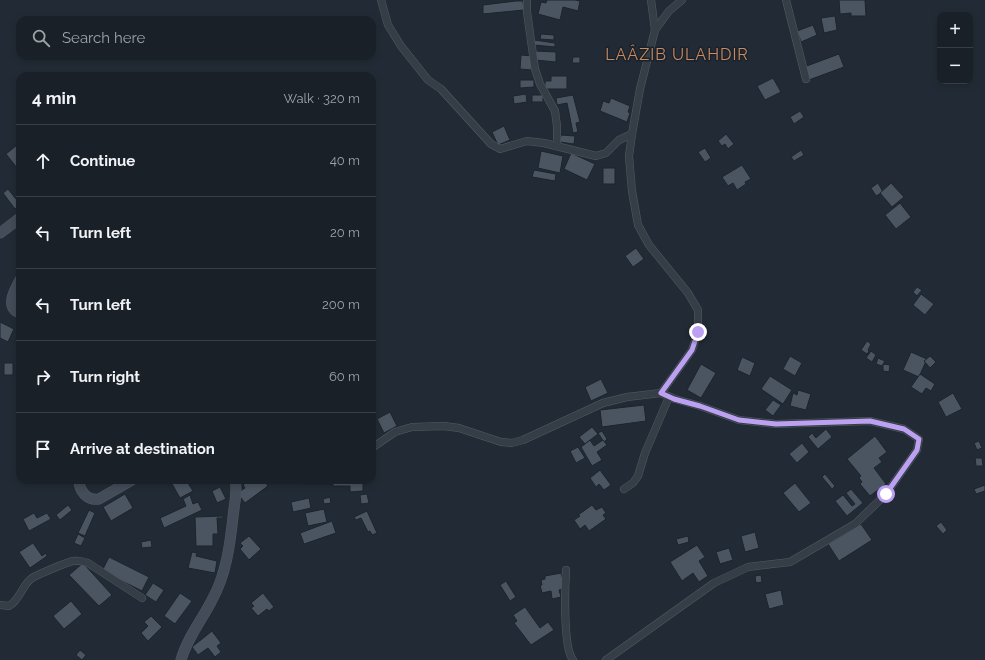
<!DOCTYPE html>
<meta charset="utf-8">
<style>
:root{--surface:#1a2028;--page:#232830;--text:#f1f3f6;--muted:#9fa3a8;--line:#383e45}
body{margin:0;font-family:Raleway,sans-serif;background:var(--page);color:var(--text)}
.controls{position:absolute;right:12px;top:12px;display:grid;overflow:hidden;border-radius:8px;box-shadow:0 2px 6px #0003}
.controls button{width:36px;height:36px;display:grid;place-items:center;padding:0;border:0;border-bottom:1px solid var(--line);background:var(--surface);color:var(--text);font:20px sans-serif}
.stop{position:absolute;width:12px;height:12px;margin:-9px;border:3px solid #bca0f2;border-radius:50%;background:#fff}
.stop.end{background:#bca0f2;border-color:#fff;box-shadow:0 1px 4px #0008}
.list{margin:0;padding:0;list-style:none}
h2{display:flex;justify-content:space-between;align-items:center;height:52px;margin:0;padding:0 16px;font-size:17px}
h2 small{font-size:13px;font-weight:400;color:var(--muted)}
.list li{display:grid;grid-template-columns:26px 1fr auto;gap:12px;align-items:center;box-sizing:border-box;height:72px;padding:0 16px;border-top:1px solid var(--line)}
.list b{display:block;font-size:15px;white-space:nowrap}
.list em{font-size:13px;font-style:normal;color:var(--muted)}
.icon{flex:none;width:22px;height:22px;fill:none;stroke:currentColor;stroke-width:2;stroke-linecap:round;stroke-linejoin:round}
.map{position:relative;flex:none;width:985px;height:660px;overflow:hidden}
.search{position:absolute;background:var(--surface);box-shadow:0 2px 6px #0003;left:16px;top:16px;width:360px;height:44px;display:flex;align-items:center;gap:10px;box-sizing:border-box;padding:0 14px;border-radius:12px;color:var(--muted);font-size:15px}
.panel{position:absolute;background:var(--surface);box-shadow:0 2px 6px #0003;left:16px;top:72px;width:360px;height:412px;border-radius:12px}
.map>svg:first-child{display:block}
.building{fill:#4a5561;stroke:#1c242c}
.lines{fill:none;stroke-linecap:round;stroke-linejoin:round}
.minor-casing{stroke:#525b63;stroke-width:8}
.secondary-casing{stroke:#525b63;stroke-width:11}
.minor{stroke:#353d46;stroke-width:7}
.secondary{stroke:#434c58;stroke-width:10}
.route{stroke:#bca0f2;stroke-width:5}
.labels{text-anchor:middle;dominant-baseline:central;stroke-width:3;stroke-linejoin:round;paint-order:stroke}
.quarter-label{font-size:16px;letter-spacing:1px;fill:#c98a64;stroke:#1a222a}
</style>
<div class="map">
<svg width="985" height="660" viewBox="0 0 985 660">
<rect width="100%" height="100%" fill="#222b35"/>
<g class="building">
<polygon points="547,0 575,0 580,1 578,11 563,7 560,20 538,14 541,2 546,3"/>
<polygon points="839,0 865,0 866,16 851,16 851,13 840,14"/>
<polygon points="516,1 523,1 524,10 483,14 483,5"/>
<polygon points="835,16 837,30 824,33 821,18"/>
<polygon points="813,25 817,35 801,42 797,31"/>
<polygon points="541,34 554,35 554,40 540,39"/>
<polygon points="534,40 555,43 555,47 534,45"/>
<polygon points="536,51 556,52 556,62 535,60"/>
<polygon points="839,54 844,67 809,80 804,67"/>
<polygon points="521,55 533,56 531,70 520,69"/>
<polygon points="573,57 580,57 580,63 572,63"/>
<polygon points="551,76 567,76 567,89 545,89 545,81 551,81"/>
<polygon points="773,78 781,92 765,100 757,86"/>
<polygon points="520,80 534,80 534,87 520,88"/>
<polygon points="526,94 527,102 514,104 513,96"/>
<rect x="532" y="95" width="11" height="7"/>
<polygon points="573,95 580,122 576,123 578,132 573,133 567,103 557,105 556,98"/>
<polygon points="611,98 630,106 628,112 630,113 627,122 600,111 603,101 609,103"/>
<polygon points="800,111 804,117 794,124 790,117"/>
<polygon points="504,126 510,140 498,145 492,132"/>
<polygon points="726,134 734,144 728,149 725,144 722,146 718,141"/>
<polygon points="561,135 575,136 574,144 560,142"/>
<polygon points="17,145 20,149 20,165 17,168 6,154"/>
<polygon points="705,148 711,158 705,162 698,152"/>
<polygon points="801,150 804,155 794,161 791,157"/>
<polygon points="541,151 563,156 560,173 538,168"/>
<polygon points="571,153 595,164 587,180 564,169"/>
<polygon points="742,165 751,179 745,182 746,184 737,190 733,183 728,186 722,177"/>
<rect x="603" y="168" width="12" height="16"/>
<polygon points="534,170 556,174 555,181 532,177"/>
<polygon points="878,183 883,192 876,196 871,188"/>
<polygon points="891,183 904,197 892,207 880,193"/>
<polygon points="8,189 16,199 20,196 20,207 19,206 15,209 3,193"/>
<polygon points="900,203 911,217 896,229 885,215"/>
<polygon points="636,248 644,259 633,267 625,256"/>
<polygon points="917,287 922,290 917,296 913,292"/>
<polygon points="921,294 934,304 925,315 913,305"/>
<polygon points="0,322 14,329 8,342 0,338"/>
<polygon points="867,341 871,344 868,350 869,351 867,354 861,350"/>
<polygon points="871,351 876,355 872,362 866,358"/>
<polygon points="911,352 927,359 919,377 903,370"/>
<polygon points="790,356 802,363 795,376 783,369"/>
<polygon points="930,356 936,362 930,368 924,361"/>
<polygon points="742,357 755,363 750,376 737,370"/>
<polygon points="878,358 885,361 882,366 876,364"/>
<rect x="4" y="363" width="9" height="12"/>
<polygon points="701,364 716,373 701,398 687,390"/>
<polygon points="883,364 890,365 889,372 883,371"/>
<polygon points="920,374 935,384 931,391 926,388 922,394 911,387"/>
<polygon points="770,376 792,390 783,404 761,389"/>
<polygon points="601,379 608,393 591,401 585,387"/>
<polygon points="798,390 811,394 806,410 790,406 793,393 797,395"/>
<polygon points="953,393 962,409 946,417 938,402"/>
<polygon points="773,400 781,405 773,416 765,410"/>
<polygon points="644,405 646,421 602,427 600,410"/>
<polygon points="390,412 397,426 384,433 377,419"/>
<polygon points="592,427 598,434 585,444 579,437"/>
<polygon points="826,429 832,437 818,449 808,437 812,433 816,438"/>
<polygon points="602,431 607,439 604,442 598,433"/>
<polygon points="875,436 887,452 879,458 882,462 874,468 886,484 870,496 860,484 862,482 859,478 861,476 847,459"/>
<polygon points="590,440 594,446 603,440 607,445 597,452 602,460 592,466 581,447"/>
<polygon points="979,441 982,448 977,450 974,443"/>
<polygon points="802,443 809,452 797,463 789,454"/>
<polygon points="578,447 585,458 576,463 570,451"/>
<polygon points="975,458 982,458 983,466 976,466"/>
<polygon points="600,470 611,485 604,490 599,484 596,487 590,478"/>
<polygon points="825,474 835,486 832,489 822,477"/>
<polygon points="175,480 186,480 193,491 180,498 171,482"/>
<polygon points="249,480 264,480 268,486 245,503 237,493 245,488 243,485"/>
<polygon points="302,480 363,480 363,491 350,492 350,486 333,486 333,484 302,484"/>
<polygon points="795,483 811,503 799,512 783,493"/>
<polygon points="985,485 985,491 976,494 974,489"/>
<polygon points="220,487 226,499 217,503 212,491"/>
<polygon points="851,489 863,503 847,516 835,501 843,495 852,506 855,504 846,493"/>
<polygon points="125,494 133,508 111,521 103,507"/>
<polygon points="367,494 369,503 361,504 360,495"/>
<polygon points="190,495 193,504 198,502 202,510 164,528 160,518 186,506 183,499"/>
<polygon points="330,497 331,503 324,504 323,499"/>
<polygon points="309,498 311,508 293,512 291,502"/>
<polygon points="68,505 72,510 60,520 56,515"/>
<polygon points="592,505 596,510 602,507 606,513 603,515 606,519 589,531 585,525 580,529 574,520 580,516 578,515"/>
<polygon points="324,509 327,522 308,526 305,513"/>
<polygon points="89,510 95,513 85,536 78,533"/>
<polygon points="367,511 377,533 372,535 370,531 368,532 361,518 356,520 354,517"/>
<polygon points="34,513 37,518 47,513 51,519 29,531 23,519"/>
<polygon points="223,516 223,518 217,518 218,534 213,534 213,546 196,546 195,517"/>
<polygon points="332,521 336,533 304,544 300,533"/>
<polygon points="941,522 947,530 943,534 936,526"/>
<polygon points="861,524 872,540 839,561 828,544"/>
<polygon points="755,532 759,548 745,552 741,536"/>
<polygon points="78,534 85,538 81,546 74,543"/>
<polygon points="249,536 261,549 249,560 240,549 243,546 240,543"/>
<polygon points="688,536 689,542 678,545 676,539"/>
<polygon points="151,540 152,547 142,548 141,542"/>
<polygon points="33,543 42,556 46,553 47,556 30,568 19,552"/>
<polygon points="697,545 705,557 699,561 708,576 699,582 693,573 682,581 670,562"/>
<polygon points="729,548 733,560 720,564 716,552"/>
<polygon points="192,552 197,553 196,556 217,561 215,573 188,568"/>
<polygon points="109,557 149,577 142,591 102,571"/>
<polygon points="83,563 112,595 99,606 69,575"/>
<polygon points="561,573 565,588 559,590 561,597 552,599 551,591 542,593 540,585 542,585 541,580 545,579 545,576"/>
<polygon points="761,575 762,582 756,583 755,576"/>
<polygon points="506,581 516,597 510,601 500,585"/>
<polygon points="153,583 164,590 156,602 145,595"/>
<polygon points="781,590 784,605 769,609 765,594"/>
<polygon points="180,593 192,601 175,624 164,616"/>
<polygon points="263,593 274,607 269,611 267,609 258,616 251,608 254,606 251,603"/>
<polygon points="71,601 82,614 64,629 53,616"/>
<polygon points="525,607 540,628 548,622 554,630 531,645 514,623 517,621 513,615"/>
<polygon points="151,616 162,627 148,641 141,633 148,626 144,622"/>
<polygon points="212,631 221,643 217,646 221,652 215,657 208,648 198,655 192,647"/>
<polygon points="80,650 86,655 82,660 76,655"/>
</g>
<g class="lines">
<g class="minor-casing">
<g id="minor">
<polyline points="381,0 388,25 401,46 428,80 441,89 491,144 500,149 527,141 544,143 596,156 606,153 619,140 632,134"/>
<polyline points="527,0 527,12 535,69 540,84 555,111 557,126 557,146"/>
<polyline points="786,0 806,79"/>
<polyline points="655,30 669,11 682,0"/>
<polyline points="372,448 395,432 412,427 444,426 459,428 501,442 512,443 523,440 603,403 627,397 661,393 692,350 698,332 698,310 688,293 649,245 638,225 632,191 629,156 632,134 640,89 655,30 651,0"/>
<polyline points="624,489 633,483 638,476 645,453 669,397"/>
<path d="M 566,570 C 565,587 563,648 573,660"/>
<path d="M 0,605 L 9,606 C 20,600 22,585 32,578 C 37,575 67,562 73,561 C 78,560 82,561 88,563 L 142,598"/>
<polyline points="606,660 714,583 748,567 790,562 855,524 886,494 917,450 919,439 904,429 870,421 776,424 739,420 700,406 675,399 661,393"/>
</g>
</g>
<g class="secondary-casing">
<g id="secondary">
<polyline points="0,233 20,218"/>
<path d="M 20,280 C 15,289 4,308 20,313"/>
<path d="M 79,480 C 79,491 87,501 99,499 L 132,480"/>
<path d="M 181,660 C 187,638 202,620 212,600 C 226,575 230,545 233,517 C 234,505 238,491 235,480"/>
</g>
</g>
<use href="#minor" class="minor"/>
<use href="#secondary" class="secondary"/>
</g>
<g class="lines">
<polyline class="route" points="698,332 692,350 661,393 674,399 700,406 739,420 776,424 870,421 904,429 919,439 917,450 886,494"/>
</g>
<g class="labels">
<g class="quarter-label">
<text x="677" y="54">LAÂZIB ULAHDIR</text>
</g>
</g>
</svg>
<div class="controls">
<button>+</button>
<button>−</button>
</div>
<div class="stop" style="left:886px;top:494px"></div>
<div class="stop end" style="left:698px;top:332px"></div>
<div class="search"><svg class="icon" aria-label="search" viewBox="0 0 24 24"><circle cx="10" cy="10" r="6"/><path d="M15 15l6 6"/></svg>Search here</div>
<section class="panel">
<h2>4 min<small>Walk · 320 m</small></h2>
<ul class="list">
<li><svg class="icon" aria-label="ahead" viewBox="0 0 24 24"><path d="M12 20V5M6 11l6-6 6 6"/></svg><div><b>Continue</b></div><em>40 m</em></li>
<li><svg class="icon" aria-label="left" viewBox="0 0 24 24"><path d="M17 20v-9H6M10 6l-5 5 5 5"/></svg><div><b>Turn left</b></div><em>20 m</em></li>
<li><svg class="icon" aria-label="left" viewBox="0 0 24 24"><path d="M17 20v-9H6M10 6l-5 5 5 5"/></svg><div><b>Turn left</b></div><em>200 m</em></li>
<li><svg class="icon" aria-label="right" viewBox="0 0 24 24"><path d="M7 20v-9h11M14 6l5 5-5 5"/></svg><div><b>Turn right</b></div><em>60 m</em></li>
<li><svg class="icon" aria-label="arrive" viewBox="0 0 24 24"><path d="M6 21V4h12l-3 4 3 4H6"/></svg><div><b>Arrive at destination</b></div></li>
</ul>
</section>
</div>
